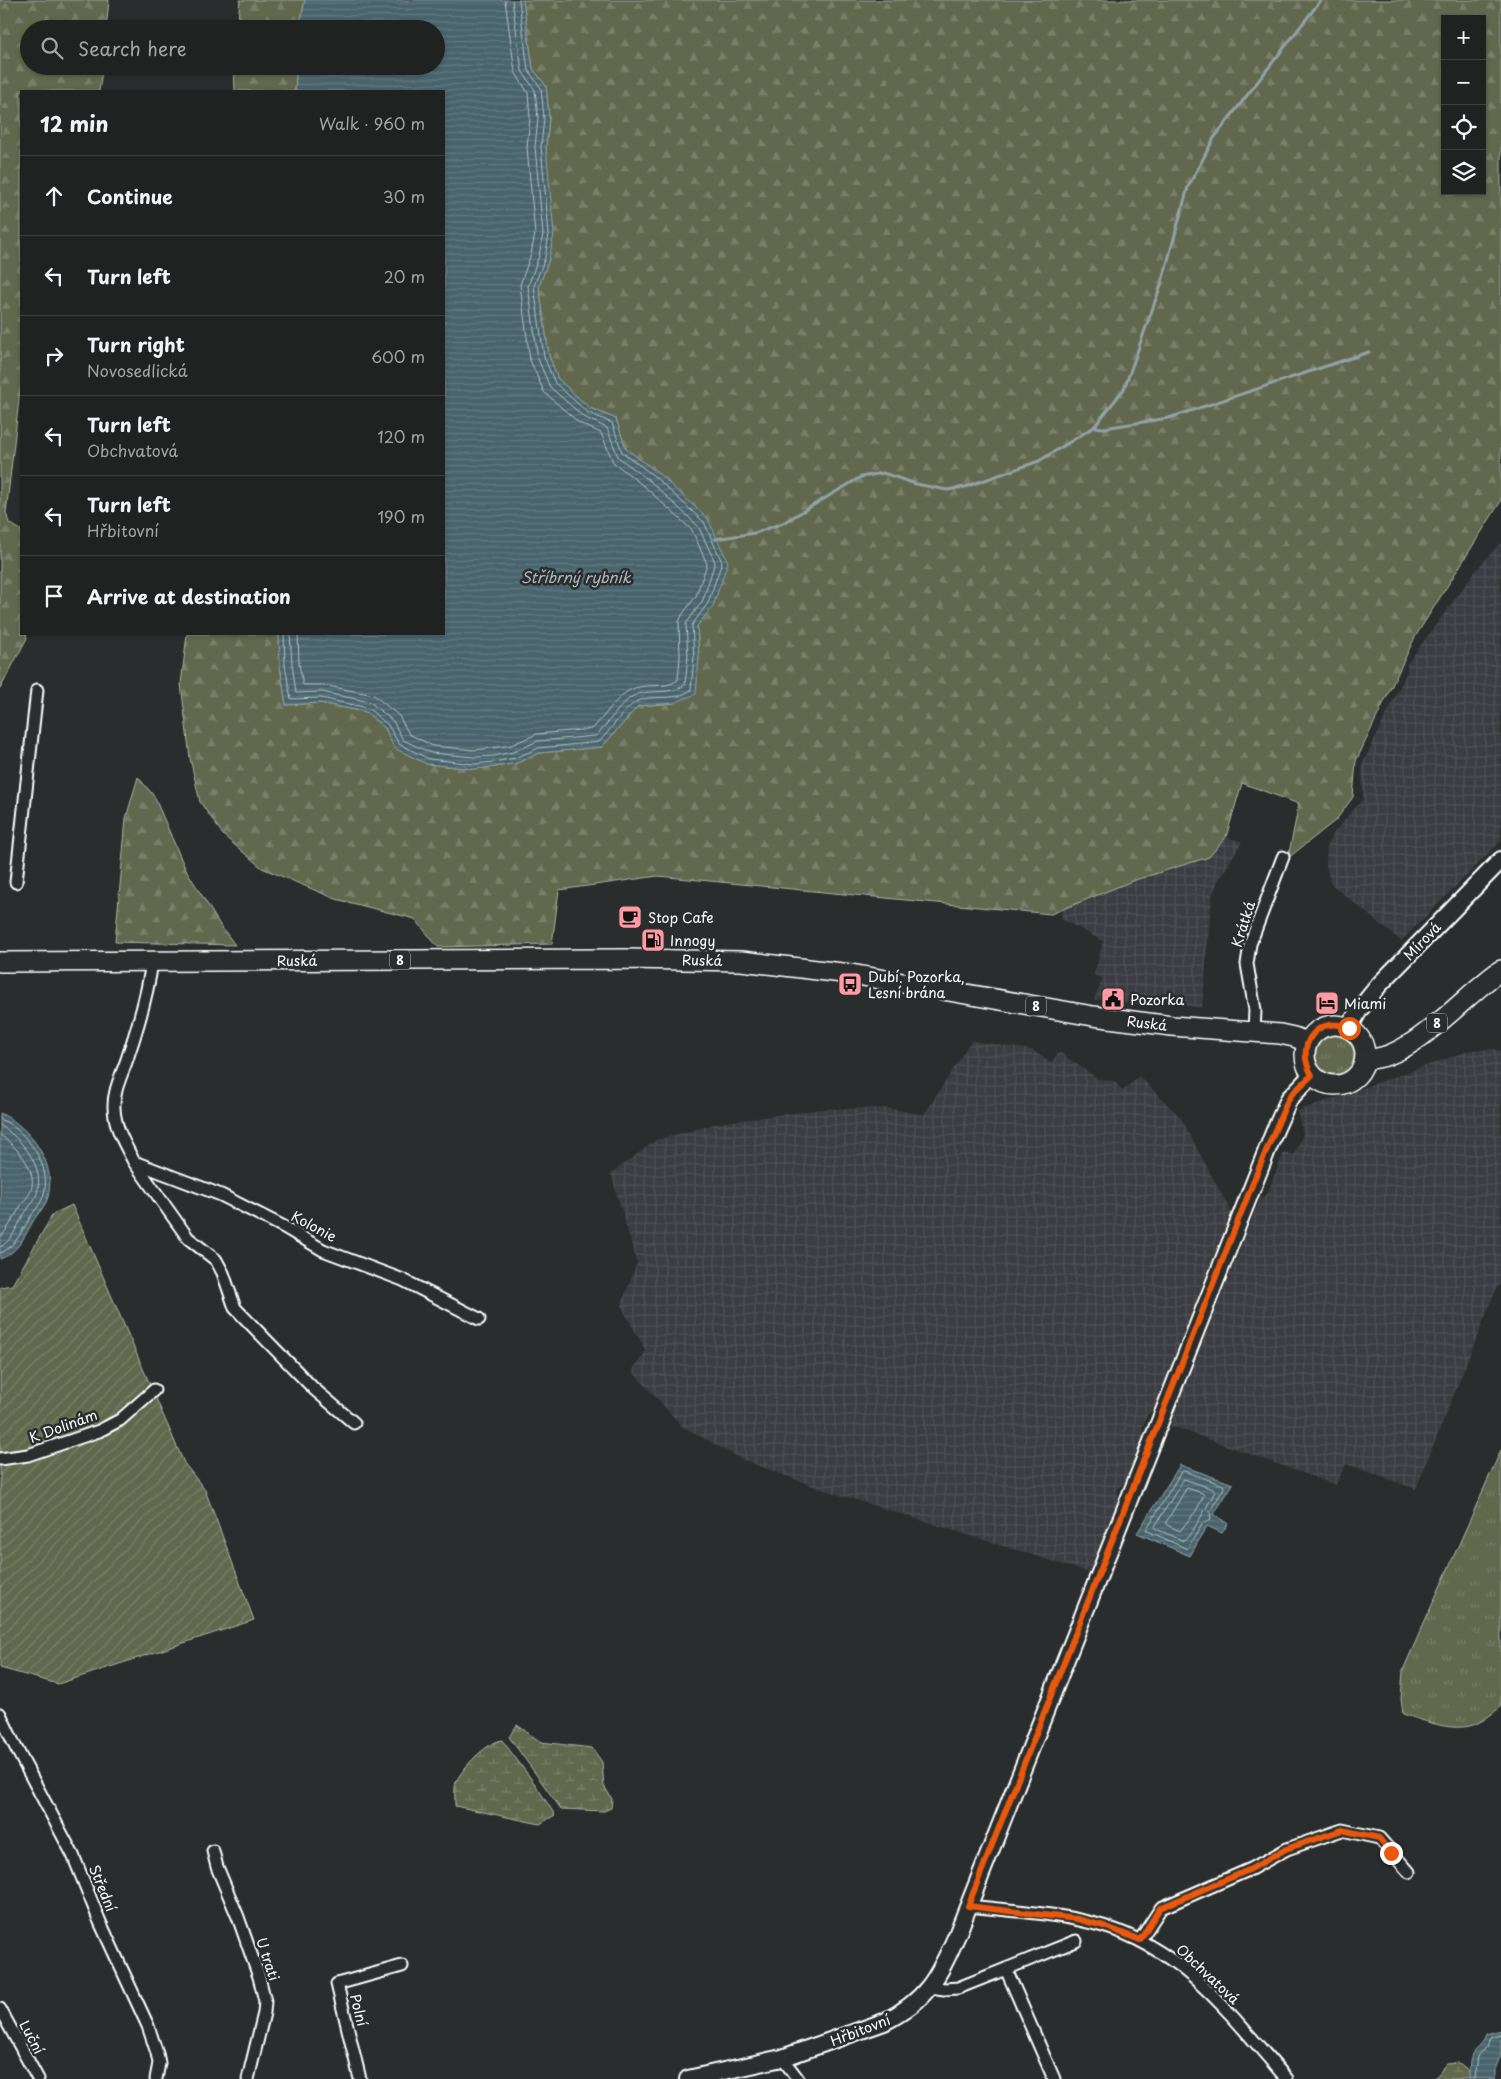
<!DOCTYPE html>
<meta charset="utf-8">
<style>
:root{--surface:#202222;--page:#2d2f2f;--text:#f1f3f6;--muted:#a2a4a5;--line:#3d3f40}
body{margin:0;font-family:"Playpen Sans",sans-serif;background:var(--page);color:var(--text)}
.controls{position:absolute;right:15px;top:15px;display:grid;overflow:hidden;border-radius:0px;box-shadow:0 1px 4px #0004}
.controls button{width:45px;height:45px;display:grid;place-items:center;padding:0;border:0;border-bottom:1px solid var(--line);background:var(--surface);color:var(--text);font:25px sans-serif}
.stop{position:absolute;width:15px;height:15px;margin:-11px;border:4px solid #ea580c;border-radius:50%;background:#fff}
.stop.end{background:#ea580c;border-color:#fff;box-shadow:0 1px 5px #0008}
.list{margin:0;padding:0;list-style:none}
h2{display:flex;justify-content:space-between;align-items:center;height:65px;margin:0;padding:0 20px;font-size:21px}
h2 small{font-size:16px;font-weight:400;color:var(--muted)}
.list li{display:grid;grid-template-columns:32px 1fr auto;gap:15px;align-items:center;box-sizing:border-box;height:80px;padding:0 20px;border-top:1px solid var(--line)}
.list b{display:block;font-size:19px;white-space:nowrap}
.list p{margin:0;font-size:16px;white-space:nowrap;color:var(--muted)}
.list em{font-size:16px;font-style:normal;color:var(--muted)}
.icon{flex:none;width:28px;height:28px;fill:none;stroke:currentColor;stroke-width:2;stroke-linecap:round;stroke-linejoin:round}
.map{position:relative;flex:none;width:1501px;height:2079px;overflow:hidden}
.search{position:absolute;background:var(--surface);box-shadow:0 1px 4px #0004;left:20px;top:20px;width:425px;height:55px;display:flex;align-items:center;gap:12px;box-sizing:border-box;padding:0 18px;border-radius:28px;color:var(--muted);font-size:19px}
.panel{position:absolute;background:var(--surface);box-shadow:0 1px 4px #0004;left:20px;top:90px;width:425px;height:545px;border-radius:0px}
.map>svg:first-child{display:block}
.industrial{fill:url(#industrial-grid)}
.grass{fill:url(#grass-tufts);stroke:#b0b4a6}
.forest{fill:url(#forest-firs);stroke:#b0b4a6;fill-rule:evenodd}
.wetland{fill:url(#wetland-marsh);stroke:#b0b4a6}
.garden{fill:url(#garden-furrows);stroke:#b0b4a6}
.water{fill:url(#water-rules);stroke:#91a2a7}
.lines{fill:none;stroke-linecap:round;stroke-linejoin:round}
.shore{stroke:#b6c1c4;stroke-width:1}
.stream{stroke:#91a2a7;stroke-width:3}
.street-casing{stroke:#fff;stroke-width:15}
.secondary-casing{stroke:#fff;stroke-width:20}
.primary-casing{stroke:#fff;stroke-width:22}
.street{stroke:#2a2d2e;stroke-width:11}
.secondary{stroke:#2a2d2e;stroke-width:16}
.primary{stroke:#2a2d2e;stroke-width:19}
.route{stroke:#ea580c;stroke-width:6}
.labels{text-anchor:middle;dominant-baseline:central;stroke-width:5;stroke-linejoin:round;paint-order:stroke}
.shield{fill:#2a2d2e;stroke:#bfc0c0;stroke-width:1}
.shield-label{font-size:12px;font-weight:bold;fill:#fff}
.poi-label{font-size:14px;fill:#fff;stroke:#2a2d2e;text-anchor:start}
.street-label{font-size:14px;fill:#fff;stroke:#2a2d2e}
.water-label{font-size:15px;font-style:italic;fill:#adb9bd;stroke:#2a2d2e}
</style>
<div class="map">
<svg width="1501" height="2079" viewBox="0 0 1501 2079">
<defs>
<pattern id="industrial-grid" width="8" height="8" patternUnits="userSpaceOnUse" patternTransform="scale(1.25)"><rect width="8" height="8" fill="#3a3d43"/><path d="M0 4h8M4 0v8" fill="none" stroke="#4e5056"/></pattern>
<pattern id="grass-tufts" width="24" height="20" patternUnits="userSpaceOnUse" patternTransform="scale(1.25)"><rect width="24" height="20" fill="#62684e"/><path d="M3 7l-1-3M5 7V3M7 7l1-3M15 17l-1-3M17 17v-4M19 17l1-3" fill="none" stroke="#7a7f69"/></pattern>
<pattern id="forest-firs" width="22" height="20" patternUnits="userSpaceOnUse" patternTransform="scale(1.25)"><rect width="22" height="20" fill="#62684e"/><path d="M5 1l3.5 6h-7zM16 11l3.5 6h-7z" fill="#7a7f69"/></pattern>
<pattern id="wetland-marsh" width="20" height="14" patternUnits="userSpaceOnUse" patternTransform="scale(1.25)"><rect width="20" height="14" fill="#62684e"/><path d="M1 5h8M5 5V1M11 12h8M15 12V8" fill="none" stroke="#7a7f69"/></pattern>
<pattern id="garden-furrows" width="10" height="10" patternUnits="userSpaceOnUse" patternTransform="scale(1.25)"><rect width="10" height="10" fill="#62684e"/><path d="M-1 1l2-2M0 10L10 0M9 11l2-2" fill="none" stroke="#7a7f69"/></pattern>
<pattern id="water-rules" width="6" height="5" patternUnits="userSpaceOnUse" patternTransform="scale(1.25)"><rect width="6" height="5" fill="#48646c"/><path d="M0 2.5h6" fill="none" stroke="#637b82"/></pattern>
</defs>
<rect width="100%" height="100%" fill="#2a2d2e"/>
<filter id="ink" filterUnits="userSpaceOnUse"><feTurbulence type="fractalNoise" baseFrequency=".02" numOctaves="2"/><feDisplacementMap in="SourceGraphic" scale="10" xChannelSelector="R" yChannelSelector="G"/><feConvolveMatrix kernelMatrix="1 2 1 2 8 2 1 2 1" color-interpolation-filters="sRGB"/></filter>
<g filter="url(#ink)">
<g class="industrial">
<polygon points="1501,542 1501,841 1401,941 1330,883 1326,865 1327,844 1335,831 1363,799 1362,765 1407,672 1407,664 1477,569"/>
<polygon points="1226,837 1242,842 1218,881 1212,896 1202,1008 1183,1005 1184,1001 1161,998 1158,1007 1103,999 1094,1000 1103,978 1094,975 1103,941 1061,919 1062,909 1132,881 1209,857"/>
<polygon points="971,1041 1032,1050 1051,1063 1059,1052 1098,1079 1114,1081 1123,1091 1139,1076 1181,1118 1231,1212 1153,1411 1147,1415 1142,1428 1145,1436 1126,1482 1117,1489 1119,1500 1090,1573 821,1489 741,1459 682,1426 632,1371 646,1351 621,1306 637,1263 611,1174 656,1140 719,1123 823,1109 887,1108 924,1115"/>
<polygon points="1494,1049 1501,1051 1501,1284 1497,1287 1416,1489 1346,1464 1336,1485 1169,1425 1260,1199 1267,1194 1284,1152 1294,1155 1303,1134 1297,1111 1471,1050"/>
</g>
<g class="grass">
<circle cx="1335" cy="1055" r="19"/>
<path d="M 1501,1450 L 1501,1707 C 1494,1712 1486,1719 1478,1723 C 1456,1734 1425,1721 1403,1714 L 1401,1699 L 1403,1670 Z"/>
</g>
<g class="forest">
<polygon points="0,0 109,0 106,29 29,29 29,66 103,66 99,91 21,91 21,382 6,513 9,523 21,530 21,634 26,634 27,638 0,689"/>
<polygon points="240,0 305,0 299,29 237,29"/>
<path d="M 523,0 L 1501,0 L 1501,501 L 1415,637 L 1356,761 L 1353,797 L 1336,820 L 1288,858 L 1299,804 L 1242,783 L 1226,837 L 1209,857 L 1132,881 L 1051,914 L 658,876 L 559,890 L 552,944 L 438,947 L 415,919 L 336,899 L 262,868 L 224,836 L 200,802 L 190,758 L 181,684 L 187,634 L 279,634 L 280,665 L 286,705 L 320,703 L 366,712 L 385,728 L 395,748 L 427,764 L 474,769 L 495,767 L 517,763 L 539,753 L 602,747 L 638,706 L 674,703 L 699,657 L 697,626 L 713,606 L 657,472 L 626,449 L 616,419 L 590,408 L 575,395 L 558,379 L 549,356 L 539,286 L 549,259 L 546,147 L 549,118 L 546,86 L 533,69 ZM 1445,19 L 1482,19 L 1482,191 L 1445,191 Z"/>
<polygon points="234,66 297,66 295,91 235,91"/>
<polygon points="138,777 154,796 185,868 220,925 235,945 115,942 126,818"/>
</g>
<g class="wetland">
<polygon points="517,1725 541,1742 592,1748 602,1762 604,1786 612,1799 611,1808 604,1811 561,1809 509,1737"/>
<path d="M 502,1740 L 535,1784 L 555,1815 L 540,1824 L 455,1806 C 455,1799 454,1788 456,1782 C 463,1767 486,1743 502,1740 Z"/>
<polygon points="1459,2063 1468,2070 1474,2079 1434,2079 1447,2064"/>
</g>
<polygon class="garden" points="72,1205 184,1463 205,1490 254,1620 58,1684 0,1668 0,1287 12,1285 53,1214"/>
<g class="water">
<polygon points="305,0 523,0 533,69 546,86 549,118 546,147 554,234 549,259 539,286 549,356 558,379 575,395 590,408 616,419 626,449 657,472 708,519 728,562 713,606 697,626 699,657 696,694 674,703 638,706 602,747 539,753 517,763 495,767 474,769 427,764 394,748 385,728 366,712 320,703 286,705 280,665 279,634 444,634 444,91 295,91 297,66 436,66 436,29 299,29"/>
<path d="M 0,1113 C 30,1127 57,1163 48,1197 C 46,1206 37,1214 32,1223 C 24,1238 17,1253 0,1259 Z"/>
<polygon points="1180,1465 1233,1484 1214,1514 1228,1524 1222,1533 1207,1526 1190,1556 1137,1533"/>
<path d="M 1501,2030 L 1501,2054 L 1496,2067 L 1496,2079 L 1469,2079 C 1469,2071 1469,2061 1472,2054 C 1477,2045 1482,2049 1486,2034 Z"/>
</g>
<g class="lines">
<g class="shore">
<path d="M 284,634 L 285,665 L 291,699 L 321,698 L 368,708 L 388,725 L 399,744 L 429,759 L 474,764 L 494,762 L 515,758 L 539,748 L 599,742 C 609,732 624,709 636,702 C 652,693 672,703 691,690 L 694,657 L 692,625 L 708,603 L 722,562 L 704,522 L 654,476 L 622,452 L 612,423 L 587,412 L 555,383 L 544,357 L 534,286 L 545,258 L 549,234 L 541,147 L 544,118 L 541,88 L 528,70 L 519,0"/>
<path d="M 290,634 L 292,664 L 296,693 L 322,692 L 370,702 L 393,721 L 403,740 L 431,753 L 474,757 L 494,756 L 513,752 L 538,741 L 596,736 C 606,726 622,702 633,696 C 650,688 669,696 685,685 L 688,657 L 686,624 L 703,600 L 715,562 L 698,526 L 650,481 L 618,457 L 607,428 L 584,417 L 550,387 L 538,359 L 528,286 L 539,256 L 543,234 L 535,147 L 538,118 L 535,90 L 522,71 L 512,0"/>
<path d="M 298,634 L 299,664 L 303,685 L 323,685 L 374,695 L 399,716 L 409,734 L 433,746 L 474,750 L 493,748 L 511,745 L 537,734 L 592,729 C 604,718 616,697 630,690 C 645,682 665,690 678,680 L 680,657 L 679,622 L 682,615 L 696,596 L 707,564 L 692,530 L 645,487 L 613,462 L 601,433 L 579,423 L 544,392 L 530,360 L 520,285 L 531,254 L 535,234 L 527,148 L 530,118 L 528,93 L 515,72 L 505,0"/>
<path d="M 0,1119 C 26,1130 54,1167 43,1197 C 40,1206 31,1214 27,1223 C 20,1234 13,1249 0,1253"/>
<path d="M 0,1125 C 21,1139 45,1165 37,1193 C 35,1201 27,1209 23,1216 C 17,1227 11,1242 0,1247"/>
<path d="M 0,1135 C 16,1146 40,1171 30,1193 C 27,1198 22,1203 19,1209 C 13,1219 8,1229 0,1238"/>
<polygon points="1184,1471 1223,1485 1224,1488 1210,1511 1211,1520 1203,1523 1187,1549 1146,1530 1181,1472"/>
<path d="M 1184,1479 L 1213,1489 L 1215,1491 C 1210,1502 1192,1534 1184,1541 L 1156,1529 L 1155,1527 Z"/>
<polygon points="1187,1488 1202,1493 1204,1495 1196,1511 1180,1531 1167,1525 1166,1523"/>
<polyline points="1474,2079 1477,2056 1487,2048 1490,2038 1501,2035"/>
</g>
<g class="stream">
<polyline points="1094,427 1104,428 1169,418 1369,352"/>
<polyline points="715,539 755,533 783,523 861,477 883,473 916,484 947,490 965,487 1039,461 1094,427 1124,389 1162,282 1188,187 1214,138 1321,0"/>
</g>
<g class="street-casing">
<g id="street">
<polyline points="16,882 37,690"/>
<path d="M 152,961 C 148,993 139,1023 129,1053 C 124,1071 113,1089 114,1108 C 115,1129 125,1144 134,1162 L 221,1195 L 284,1227 L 323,1250 L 403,1280 L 479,1319"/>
<polyline points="1254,1032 1255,1010 1247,964 1250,944 1283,857"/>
<polyline points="134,1162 188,1238 216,1260 223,1273 235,1308 314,1389 354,1423"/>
<polyline points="0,1459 28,1455 99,1431 120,1420 154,1390"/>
<polyline points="0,1714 15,1746 73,1855 100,1922 148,2026 157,2053 159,2063 156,2079"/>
<polyline points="213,1851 217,1867 238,1917 259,1977 265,2001 264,2013 248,2079"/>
<path d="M 968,1906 C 1013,1911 1060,1913 1103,1926 C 1185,1950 1233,2018 1287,2079"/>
<polyline points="1140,1940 1161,1908 1251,1869 1287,1849 1342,1830 1379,1838 1409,1872"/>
<polyline points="1006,1969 1054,2079"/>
<polyline points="931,1987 944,1989 958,1988 1076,1941"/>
<polyline points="0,2009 38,2079"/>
<polyline points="782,2058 798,2079"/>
<polyline points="360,2079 337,1984 402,1966"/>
</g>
</g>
<g class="secondary-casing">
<g id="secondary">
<polyline points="1349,1028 1359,1010 1379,985 1501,860"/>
<path d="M 688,2079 L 782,2058 L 884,2022 C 927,2000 938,1978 957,1935 L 1275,1130 L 1289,1099 L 1312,1075"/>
</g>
</g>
<g class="primary-casing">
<g id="primary">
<polyline points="0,962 626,959 741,961 851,974 1093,1016 1172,1026 1280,1034 1294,1037 1307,1042"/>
<circle cx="1335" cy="1055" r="30"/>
<path d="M 1365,1059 C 1410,1062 1465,994 1501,970"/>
</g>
</g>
<use href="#street" class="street"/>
<use href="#secondary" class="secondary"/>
<use href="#primary" class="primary"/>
</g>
</g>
<g class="lines" filter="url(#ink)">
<path class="route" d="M 1349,1028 C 1317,1014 1294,1046 1312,1075 L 1291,1095 L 1286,1104 L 1256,1175 L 968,1906 L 1077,1919 L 1104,1926 L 1140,1940 L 1160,1908 L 1251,1869 L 1286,1849 L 1342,1830 L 1379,1838 L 1391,1853"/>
</g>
<defs>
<g id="cafe-square" transform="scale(1.25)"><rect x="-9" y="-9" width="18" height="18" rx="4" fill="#ff9aa2" stroke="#2a2d2e"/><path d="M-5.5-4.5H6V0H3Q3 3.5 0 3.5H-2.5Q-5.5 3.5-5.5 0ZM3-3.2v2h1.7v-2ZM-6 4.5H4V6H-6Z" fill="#111"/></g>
<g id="fuel-square" transform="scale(1.25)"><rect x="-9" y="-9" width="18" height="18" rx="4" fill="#ff9aa2" stroke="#2a2d2e"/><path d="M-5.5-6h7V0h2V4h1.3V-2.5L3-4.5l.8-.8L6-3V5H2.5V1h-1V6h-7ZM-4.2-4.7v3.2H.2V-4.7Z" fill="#111"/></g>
<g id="bus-square" transform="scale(1.25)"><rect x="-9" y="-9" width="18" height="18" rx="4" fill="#ff9aa2" stroke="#2a2d2e"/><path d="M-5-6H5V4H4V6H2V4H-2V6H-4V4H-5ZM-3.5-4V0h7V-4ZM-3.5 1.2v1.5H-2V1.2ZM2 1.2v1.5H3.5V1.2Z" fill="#111"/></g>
<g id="civic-square" transform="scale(1.25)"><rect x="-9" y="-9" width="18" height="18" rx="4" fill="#ff9aa2" stroke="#2a2d2e"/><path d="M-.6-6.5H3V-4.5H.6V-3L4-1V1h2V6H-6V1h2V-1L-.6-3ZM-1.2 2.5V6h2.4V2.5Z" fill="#111"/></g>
<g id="hotel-square" transform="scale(1.25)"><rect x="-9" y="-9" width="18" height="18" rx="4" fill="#ff9aa2" stroke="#2a2d2e"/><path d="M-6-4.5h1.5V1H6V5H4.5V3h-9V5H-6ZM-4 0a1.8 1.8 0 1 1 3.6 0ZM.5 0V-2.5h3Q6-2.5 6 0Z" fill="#111"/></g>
</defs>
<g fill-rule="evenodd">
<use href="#cafe-square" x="630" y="917"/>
<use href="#fuel-square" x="653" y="940"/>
<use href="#bus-square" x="850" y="984"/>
<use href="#civic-square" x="1113" y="999"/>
<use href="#hotel-square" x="1327" y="1003"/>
</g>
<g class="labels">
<g class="shield">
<rect x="390" y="950.5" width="20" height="19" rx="4"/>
<rect x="1026" y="996.5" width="20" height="19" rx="4"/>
<rect x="1427" y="1013.5" width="20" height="19" rx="4"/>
</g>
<g class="shield-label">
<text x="400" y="960">8</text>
<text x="1036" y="1006">8</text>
<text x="1437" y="1023">8</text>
</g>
<g class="poi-label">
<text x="648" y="917">Stop Cafe</text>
<text x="670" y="940">Innogy</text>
<text x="868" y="976">Dubí, Pozorka,<tspan x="868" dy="16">Lesní brána</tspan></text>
<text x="1130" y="999">Pozorka</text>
<text x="1344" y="1003">Miami</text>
</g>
<g class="street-label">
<text transform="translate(1243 924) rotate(-72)">Krátká</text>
<text transform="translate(1422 941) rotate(-46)">Mírová</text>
<text x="297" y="960">Ruská</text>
<text transform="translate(702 960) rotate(1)">Ruská</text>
<text transform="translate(1147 1023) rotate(7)">Ruská</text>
<text transform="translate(314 1226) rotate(28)">Kolonie</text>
<text transform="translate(63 1426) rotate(-20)">K Dolinám</text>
<text transform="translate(103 1888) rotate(68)">Střední</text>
<text transform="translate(268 1959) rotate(72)">U trati</text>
<text transform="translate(1208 1974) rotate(43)">Obchvatová</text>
<text transform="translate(359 2010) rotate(76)">Polní</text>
<text transform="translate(860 2030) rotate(-21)">Hřbitovní</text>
<text transform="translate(32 2037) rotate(62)">Luční</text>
</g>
<g class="water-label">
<text x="576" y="576">Stříbrný rybník</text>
</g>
</g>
</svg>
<div class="controls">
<button>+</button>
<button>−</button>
<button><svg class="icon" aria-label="locate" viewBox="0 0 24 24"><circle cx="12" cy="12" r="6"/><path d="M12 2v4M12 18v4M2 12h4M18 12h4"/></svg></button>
<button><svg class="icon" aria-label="layers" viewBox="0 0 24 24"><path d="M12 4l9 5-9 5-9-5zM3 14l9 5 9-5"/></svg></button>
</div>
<div class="stop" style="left:1349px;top:1028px"></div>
<div class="stop end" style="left:1391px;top:1853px"></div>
<div class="search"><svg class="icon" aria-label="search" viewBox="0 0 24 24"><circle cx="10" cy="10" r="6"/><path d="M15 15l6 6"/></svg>Search here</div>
<section class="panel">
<h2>12 min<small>Walk · 960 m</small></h2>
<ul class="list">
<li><svg class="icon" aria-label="ahead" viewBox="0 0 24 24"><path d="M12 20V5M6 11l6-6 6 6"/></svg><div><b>Continue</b></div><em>30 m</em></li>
<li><svg class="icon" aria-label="left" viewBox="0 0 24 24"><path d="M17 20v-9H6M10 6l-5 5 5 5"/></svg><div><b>Turn left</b></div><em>20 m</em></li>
<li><svg class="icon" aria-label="right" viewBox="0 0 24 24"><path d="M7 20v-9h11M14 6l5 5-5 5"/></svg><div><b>Turn right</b><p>Novosedlická</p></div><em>600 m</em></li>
<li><svg class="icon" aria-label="left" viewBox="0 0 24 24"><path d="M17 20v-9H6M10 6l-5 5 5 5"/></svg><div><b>Turn left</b><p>Obchvatová</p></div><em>120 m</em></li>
<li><svg class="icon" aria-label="left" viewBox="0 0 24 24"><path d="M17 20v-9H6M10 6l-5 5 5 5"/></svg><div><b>Turn left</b><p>Hřbitovní</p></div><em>190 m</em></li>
<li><svg class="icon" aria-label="arrive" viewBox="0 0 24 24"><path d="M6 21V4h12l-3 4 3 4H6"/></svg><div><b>Arrive at destination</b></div></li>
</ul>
</section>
</div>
